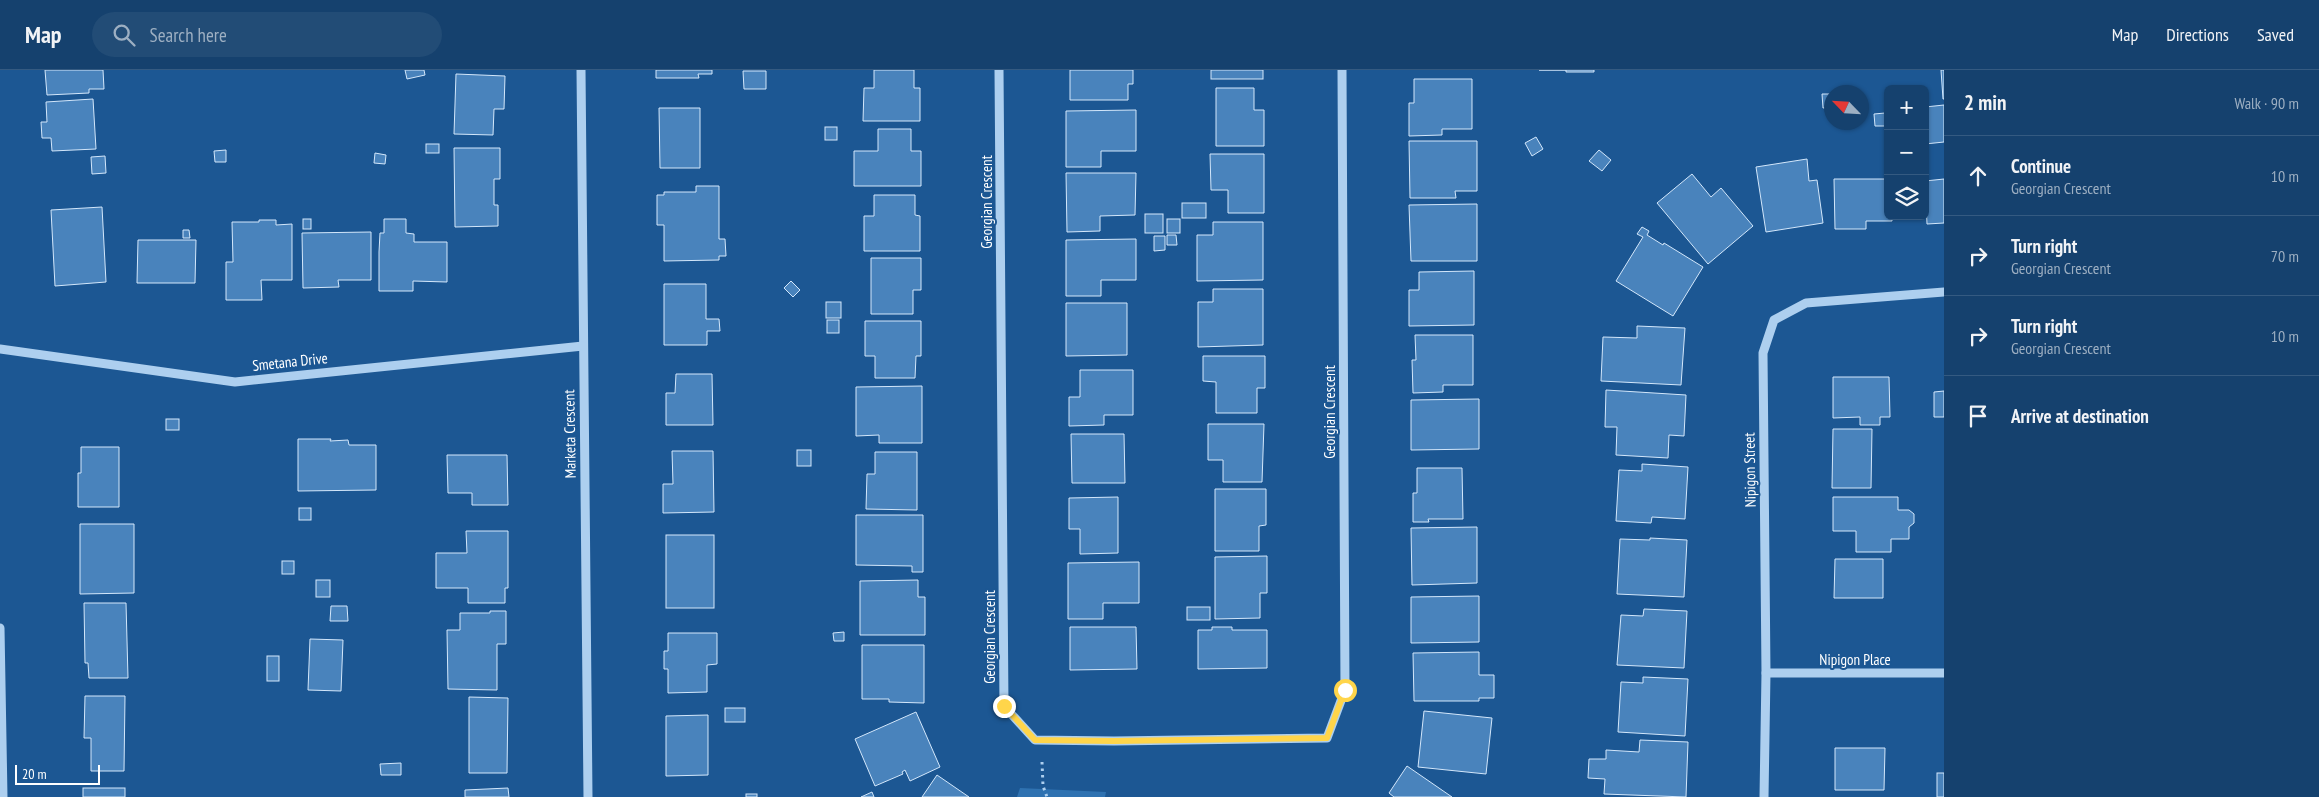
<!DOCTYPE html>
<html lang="en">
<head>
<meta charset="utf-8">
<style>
  :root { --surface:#15416e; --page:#224c76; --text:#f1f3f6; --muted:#9dafc2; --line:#345a81 }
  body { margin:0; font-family:"PT Sans Narrow",sans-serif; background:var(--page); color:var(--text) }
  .controls { position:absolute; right:15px; top:15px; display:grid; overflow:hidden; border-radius:8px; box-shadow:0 1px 4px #0004 }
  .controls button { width:45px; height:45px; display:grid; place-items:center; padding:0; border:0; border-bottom:1px solid var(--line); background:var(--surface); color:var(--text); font:25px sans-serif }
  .compass { position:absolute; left:1824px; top:15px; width:45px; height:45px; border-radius:50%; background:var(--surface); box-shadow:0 1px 4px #0004; rotate:295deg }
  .scale { position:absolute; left:15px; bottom:12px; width:85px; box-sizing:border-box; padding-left:5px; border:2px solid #fff; border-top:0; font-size:14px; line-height:18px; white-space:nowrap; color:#fff; -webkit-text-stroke:4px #1c5793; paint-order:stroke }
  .stop { position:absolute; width:15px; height:15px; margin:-11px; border:4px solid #ffd54a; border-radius:50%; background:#fff }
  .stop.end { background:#ffd54a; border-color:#fff; box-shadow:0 1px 5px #0008 }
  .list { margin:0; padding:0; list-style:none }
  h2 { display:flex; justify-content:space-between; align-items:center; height:65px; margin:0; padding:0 20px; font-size:21px }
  h2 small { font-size:16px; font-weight:400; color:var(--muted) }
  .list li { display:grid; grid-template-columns:32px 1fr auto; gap:15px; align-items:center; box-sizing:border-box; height:80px; padding:0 20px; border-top:1px solid var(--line) }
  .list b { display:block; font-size:19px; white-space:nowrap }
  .list p { margin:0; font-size:16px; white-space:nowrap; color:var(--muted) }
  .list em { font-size:16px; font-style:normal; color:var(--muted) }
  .icon { flex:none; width:28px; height:28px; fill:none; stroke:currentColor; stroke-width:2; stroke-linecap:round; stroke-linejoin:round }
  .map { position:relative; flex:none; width:1944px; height:727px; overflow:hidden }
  header { display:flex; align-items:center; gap:30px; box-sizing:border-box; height:70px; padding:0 25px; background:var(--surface); border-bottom:1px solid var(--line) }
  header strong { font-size:24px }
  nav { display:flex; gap:28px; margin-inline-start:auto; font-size:18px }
  .search { width:350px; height:45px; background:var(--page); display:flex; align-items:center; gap:12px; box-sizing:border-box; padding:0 18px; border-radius:28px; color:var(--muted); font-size:19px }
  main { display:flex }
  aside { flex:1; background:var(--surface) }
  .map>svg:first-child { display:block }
</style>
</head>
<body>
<header>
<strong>Map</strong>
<div class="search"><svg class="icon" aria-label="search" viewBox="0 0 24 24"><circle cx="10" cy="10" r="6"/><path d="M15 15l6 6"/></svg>Search here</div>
<nav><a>Map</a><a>Directions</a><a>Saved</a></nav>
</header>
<main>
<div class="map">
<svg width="1944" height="727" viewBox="0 0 1944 727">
  <rect width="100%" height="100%" fill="#1c5793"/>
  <!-- green -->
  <polygon fill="#2f72b1" points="1020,718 1106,722 1105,727 1017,727"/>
  <!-- building -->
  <g fill="#4983bc" stroke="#d3e7fb">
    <polygon points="45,0 103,0 104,19 89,19 89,23 47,25"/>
    <polygon points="405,0 424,0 425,5 407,9"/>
    <polygon points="656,0 712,0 712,4 698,4 699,8 656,8"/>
    <polygon points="874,0 914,0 914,18 920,18 920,51 863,51 864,18 874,18"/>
    <polygon points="1070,0 1133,0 1133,14 1128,14 1128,30 1070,30"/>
    <rect x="1211" y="0" width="52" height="9"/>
    <polygon points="1539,0 1594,0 1594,2 1566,2 1566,0"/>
    <polygon points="1941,0 1944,0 1944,29 1943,29"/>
    <polygon points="743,1 766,1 766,19 744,19"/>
    <polygon points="456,4 505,6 504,39 494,39 493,65 454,64"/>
    <polygon points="1414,9 1472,9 1472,59 1442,59 1442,65 1409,66 1409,33 1414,33"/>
    <polygon points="1216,18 1254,18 1254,40 1264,40 1264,76 1216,76"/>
    <polygon points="1822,24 1832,24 1832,37 1823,38"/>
    <polygon points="93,29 96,79 52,81 51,68 42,68 41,52 47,52 46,32"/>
    <polygon points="1944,35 1944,72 1925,74 1925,37"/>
    <polygon points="659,38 700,38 700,98 660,98"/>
    <polygon points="1136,40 1136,81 1101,81 1101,97 1066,97 1066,41"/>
    <polygon points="1885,43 1885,56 1875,56 1874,44"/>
    <rect x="825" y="57" width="12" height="13"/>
    <polygon points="878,59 911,59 911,81 921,81 921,116 854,116 854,81 878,81"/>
    <polygon points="1536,67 1543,79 1532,86 1525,73"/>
    <polygon points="1409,71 1477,71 1477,121 1455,121 1456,128 1410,128"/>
    <rect x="426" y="74" width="13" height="9"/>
    <polygon points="454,78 500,78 500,109 494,109 494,135 498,135 498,156 455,157"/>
    <polygon points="226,80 226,92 215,92 214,81"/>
    <polygon points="1599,80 1611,90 1602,101 1589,91"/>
    <polygon points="375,83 386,85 385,94 374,93"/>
    <polygon points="1210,84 1264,84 1264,143 1228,143 1228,120 1211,120"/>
    <polygon points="105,86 106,103 92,104 91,87"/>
    <polygon points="1807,89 1809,111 1817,110 1823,153 1766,162 1756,97"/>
    <polygon points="1066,103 1136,103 1135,145 1100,146 1100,161 1067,162"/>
    <polygon points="1692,104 1711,127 1721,118 1753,156 1708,194 1657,133"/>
    <polygon points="1834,109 1888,109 1888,146 1892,146 1892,151 1866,151 1866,159 1835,159"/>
    <polygon points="1944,109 1944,153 1927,154 1925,111"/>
    <polygon points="696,116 719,116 719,169 725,169 726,186 719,186 719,190 664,191 664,155 657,155 657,125 664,125 664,122 696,122"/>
    <polygon points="874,125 915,125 915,145 920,146 920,181 864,181 864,146 874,146"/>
    <rect x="1182" y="133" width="24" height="15"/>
    <polygon points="1477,134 1477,191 1411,191 1409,135"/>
    <polygon points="102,137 106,212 55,216 51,140"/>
    <rect x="1145" y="144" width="18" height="19"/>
    <rect x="303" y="149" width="8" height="10"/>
    <polygon points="384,149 406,149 406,163 414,164 414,172 447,172 447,212 413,211 413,221 379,221 379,182 380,163 384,163"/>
    <rect x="1167" y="149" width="13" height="14"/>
    <polygon points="259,150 276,150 276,155 292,154 292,210 261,210 262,230 226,230 226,192 233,192 232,152 259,152"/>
    <polygon points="1213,152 1263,152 1263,210 1197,211 1197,165 1213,165"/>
    <polygon points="1642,157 1649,161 1647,165 1663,175 1664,173 1703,197 1673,246 1616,211 1643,167 1637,164"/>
    <polygon points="183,160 189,160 190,168 183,168"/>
    <polygon points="371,162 371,210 338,210 339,217 303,218 302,163"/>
    <polygon points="1167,165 1176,165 1177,175 1167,175"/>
    <polygon points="1154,166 1165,166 1165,180 1154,181"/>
    <polygon points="1136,169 1136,210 1101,210 1101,226 1066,226 1066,170"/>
    <polygon points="138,170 196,170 195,213 137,213"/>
    <polygon points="871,188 921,188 921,220 913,220 913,244 871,244"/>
    <polygon points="1474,201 1474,255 1409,256 1409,220 1419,220 1419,202"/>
    <polygon points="791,211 800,220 793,227 784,218"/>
    <polygon points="664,214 706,214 706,249 719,249 720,261 707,261 707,275 664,275"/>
    <polygon points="1213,219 1263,219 1263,275 1198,277 1198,232 1213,232"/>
    <rect x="826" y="232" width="15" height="16"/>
    <polygon points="1066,233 1127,233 1127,285 1066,286"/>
    <rect x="827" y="250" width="12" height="13"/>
    <polygon points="865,251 921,251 921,286 916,286 915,308 875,308 875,286 865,286"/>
    <polygon points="1637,256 1685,258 1681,315 1601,311 1603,267 1637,268"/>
    <polygon points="1415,265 1473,265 1473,315 1443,315 1443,322 1413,323 1412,290 1416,290"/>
    <polygon points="1203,286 1265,286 1265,318 1257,318 1257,343 1216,343 1216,312 1203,311"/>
    <polygon points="1080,300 1133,300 1133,345 1104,345 1104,355 1069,356 1069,327 1080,327"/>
    <polygon points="676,304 712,304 713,355 666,355 666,323 675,323"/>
    <polygon points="1833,307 1889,307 1890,347 1880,347 1880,355 1860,355 1860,347 1833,348"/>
    <polygon points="922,316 922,373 879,373 879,365 856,366 856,317"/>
    <polygon points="1606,320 1686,325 1684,366 1669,365 1668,388 1616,385 1617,357 1605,357"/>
    <polygon points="1944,321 1944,347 1934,347 1934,322"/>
    <polygon points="1479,329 1479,379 1411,380 1411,330"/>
    <rect x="166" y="349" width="13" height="11"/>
    <polygon points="1208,354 1264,354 1262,412 1223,412 1223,390 1208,390"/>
    <polygon points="1833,359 1872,359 1871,418 1832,418"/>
    <polygon points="1071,364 1124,364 1125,413 1072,413"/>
    <polygon points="298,369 331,369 330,371 348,370 349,375 376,375 376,420 298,421"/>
    <polygon points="81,377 119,377 119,437 78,437 78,403 81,403"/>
    <rect x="797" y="380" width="14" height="16"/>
    <polygon points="672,381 713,381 714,442 663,443 663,414 673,414"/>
    <polygon points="875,382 917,382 917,440 866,439 867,404 875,404"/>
    <polygon points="447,385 507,385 508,435 472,435 472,423 448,423"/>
    <polygon points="1642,394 1688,397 1685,449 1652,447 1651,453 1616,451 1619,400 1642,401"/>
    <polygon points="1417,398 1462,398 1463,449 1428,449 1429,452 1413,452 1413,423 1417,423"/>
    <polygon points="1215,419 1266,419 1266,455 1259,456 1259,481 1215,481"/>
    <polygon points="1118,427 1118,483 1080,484 1080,459 1069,459 1069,428"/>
    <polygon points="1833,427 1898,427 1898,440 1909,440 1914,444 1914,453 1909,457 1909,469 1891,469 1891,482 1856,482 1856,461 1833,461"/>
    <rect x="299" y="438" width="12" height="12"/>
    <polygon points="856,445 923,445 923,502 912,502 912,496 856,495"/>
    <polygon points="80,454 134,454 134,523 80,524"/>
    <polygon points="1477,457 1477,513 1412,515 1411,458"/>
    <polygon points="466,461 508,461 508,518 505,518 505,533 468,533 468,518 436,518 436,483 467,483"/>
    <rect x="666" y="465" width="48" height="73"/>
    <polygon points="1650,468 1687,470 1684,527 1617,524 1620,469 1650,470"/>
    <polygon points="1267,486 1267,523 1260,523 1260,548 1215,549 1215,487"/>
    <polygon points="1835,489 1883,489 1883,528 1834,528"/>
    <rect x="282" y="491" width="12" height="13"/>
    <polygon points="1139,492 1139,533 1103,533 1103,549 1068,549 1068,493"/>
    <rect x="316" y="510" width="14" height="17"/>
    <polygon points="918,510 918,527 925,527 925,565 860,565 860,511"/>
    <polygon points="1479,526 1479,572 1411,573 1411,527"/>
    <polygon points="84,533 126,533 128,608 89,608 88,593 85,593"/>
    <polygon points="331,536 347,536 348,551 330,551"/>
    <rect x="1187" y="537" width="23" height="13"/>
    <polygon points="1644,539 1687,541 1684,598 1617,595 1621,545 1643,546"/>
    <polygon points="490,541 506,541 506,574 497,574 497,620 448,619 447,560 460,560 460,543 490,543"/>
    <polygon points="1070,557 1136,557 1137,599 1070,600"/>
    <polygon points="1212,557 1232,557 1232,560 1267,560 1267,598 1198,599 1198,560 1212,560"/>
    <polygon points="844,562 844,571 834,571 833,563"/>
    <polygon points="668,563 717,563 717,594 707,595 707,622 668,623 668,599 664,599 664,581 668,581"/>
    <polygon points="310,569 343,570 341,621 308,620"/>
    <polygon points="862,575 924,575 924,633 889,632 889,629 862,629"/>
    <polygon points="1479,582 1479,605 1494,605 1494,628 1479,628 1479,631 1414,631 1413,583"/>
    <rect x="267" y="586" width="12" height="25"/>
    <polygon points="1643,607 1688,609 1685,666 1618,662 1621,612 1643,613"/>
    <polygon points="85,626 125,626 124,701 91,701 91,668 84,668"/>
    <polygon points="469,627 508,628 507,703 469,703"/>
    <rect x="725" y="638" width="20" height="14"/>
    <polygon points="1424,641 1492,648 1486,704 1418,697"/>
    <polygon points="916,642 940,697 910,711 905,700 902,702 903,704 875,716 855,669"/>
    <polygon points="708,645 708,705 666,706 666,646"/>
    <polygon points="1640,670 1688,672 1686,727 1604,724 1605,709 1588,708 1589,689 1606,689 1606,680 1639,682"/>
    <polygon points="1835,678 1885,678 1884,720 1835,720"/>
    <polygon points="401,693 401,705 381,705 380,694"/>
    <polygon points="1407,696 1452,727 1394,727 1389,723"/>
    <rect x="1937" y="703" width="7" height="24"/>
    <polygon points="937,705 969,727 922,727"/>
    <rect x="83" y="718" width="42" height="9"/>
    <polygon points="508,718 509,727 465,727 465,720"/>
    <polygon points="872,722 874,727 861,727"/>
    <rect x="746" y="724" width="11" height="3"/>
  </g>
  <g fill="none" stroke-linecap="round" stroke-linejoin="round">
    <!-- path -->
    <polyline stroke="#adcfef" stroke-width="3" stroke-dasharray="2.5 4" stroke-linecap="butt" points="1042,692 1043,716 1047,727"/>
    <!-- minor -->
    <g stroke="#adcfef" stroke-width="9">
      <polyline points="581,0 588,727"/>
      <polyline points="999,0 1004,636 1035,670 1114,671 1327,668 1345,620 1342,0"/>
      <polyline points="0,279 235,312 583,276"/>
      <polyline points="0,558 3,727"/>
      <polyline points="1766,603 1944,603"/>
      <polyline points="1764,727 1766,603 1763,283 1774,250 1806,233 1944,222"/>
    </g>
  </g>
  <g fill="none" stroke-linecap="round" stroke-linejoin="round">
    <!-- route -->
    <polyline stroke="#ffd54a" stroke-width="6" points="1004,636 1035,670 1114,671 1327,668 1345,620"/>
  </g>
  <g text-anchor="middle" stroke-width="4" stroke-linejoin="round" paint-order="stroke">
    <!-- street labels -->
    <g font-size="15" fill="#fff" stroke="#1c5793">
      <text transform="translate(987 132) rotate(-90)" y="5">Georgian Crescent</text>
      <text transform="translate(290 292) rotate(-6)" y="5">Smetana Drive</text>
      <text transform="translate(1330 342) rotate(-90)" y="5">Georgian Crescent</text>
      <text transform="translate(570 364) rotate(-91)" y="5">Marketa Crescent</text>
      <text transform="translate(1750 400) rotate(-91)" y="5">Nipigon Street</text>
      <text transform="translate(990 567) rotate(-90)" y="5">Georgian Crescent</text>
      <text x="1855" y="595">Nipigon Place</text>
    </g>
  </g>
</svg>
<div class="controls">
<button>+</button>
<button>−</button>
<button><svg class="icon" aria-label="layers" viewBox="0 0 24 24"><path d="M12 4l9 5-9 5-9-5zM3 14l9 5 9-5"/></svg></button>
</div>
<svg class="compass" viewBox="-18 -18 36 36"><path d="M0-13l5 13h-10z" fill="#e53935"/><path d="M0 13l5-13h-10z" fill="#9dafc2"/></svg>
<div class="scale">20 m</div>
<div class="stop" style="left:1345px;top:620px"></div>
<div class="stop end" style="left:1004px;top:636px"></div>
</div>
<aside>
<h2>2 min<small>Walk · 90 m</small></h2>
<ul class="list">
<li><svg class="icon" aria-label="ahead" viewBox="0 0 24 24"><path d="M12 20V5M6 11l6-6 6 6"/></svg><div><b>Continue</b><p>Georgian Crescent</p></div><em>10 m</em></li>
<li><svg class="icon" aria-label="right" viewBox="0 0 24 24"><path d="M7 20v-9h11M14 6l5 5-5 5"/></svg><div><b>Turn right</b><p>Georgian Crescent</p></div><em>70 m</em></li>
<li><svg class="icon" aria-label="right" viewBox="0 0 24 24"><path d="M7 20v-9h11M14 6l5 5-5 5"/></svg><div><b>Turn right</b><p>Georgian Crescent</p></div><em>10 m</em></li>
<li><svg class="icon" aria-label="arrive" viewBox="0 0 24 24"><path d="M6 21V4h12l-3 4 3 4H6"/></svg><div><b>Arrive at destination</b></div></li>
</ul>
</aside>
</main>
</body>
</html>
